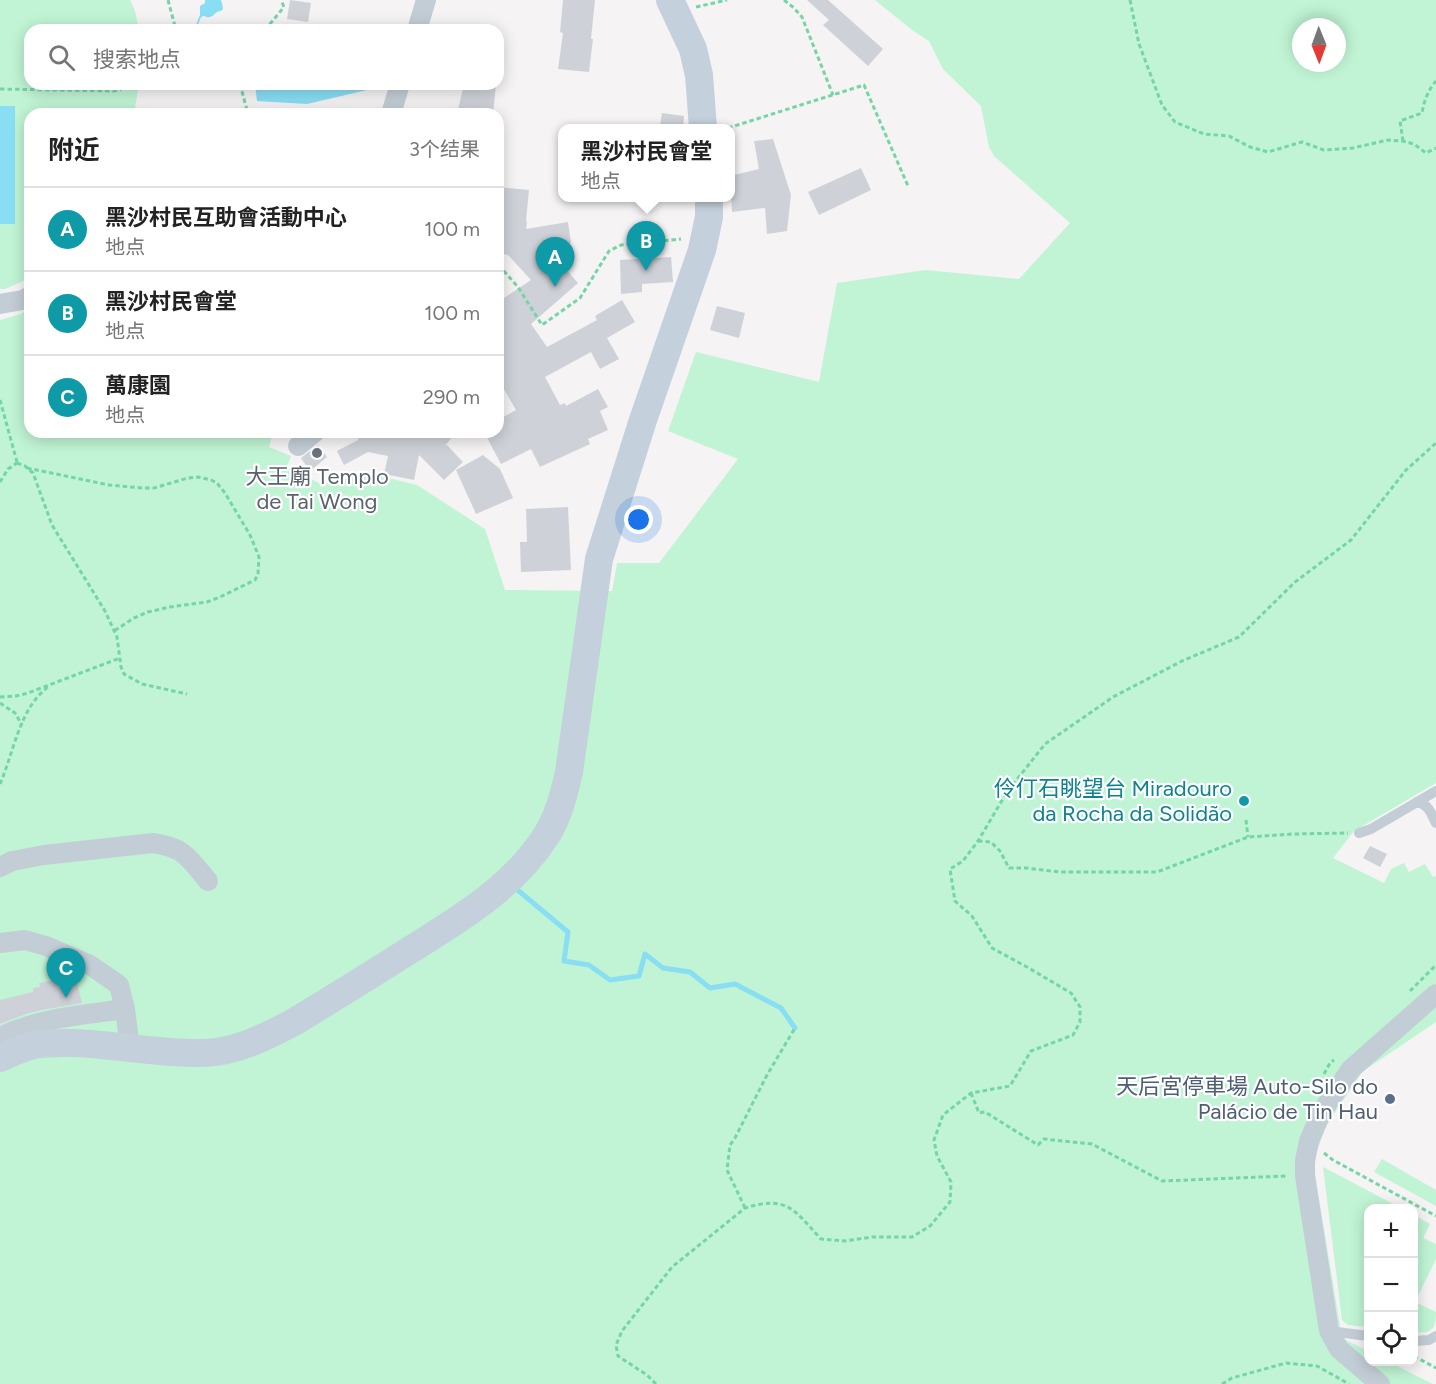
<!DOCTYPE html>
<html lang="zh">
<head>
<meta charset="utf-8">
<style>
  :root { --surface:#fff; --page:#f2f2f2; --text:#222; --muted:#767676; --line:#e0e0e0; --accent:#2563eb }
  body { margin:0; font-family:Figtree,"Noto Sans SC",sans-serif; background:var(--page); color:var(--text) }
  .controls { position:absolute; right:18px; bottom:18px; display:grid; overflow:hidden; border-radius:12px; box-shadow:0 3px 15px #0003 }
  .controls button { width:54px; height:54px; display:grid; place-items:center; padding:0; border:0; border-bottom:2px solid var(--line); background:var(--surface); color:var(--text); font:30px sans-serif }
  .compass { position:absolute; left:1292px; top:18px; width:54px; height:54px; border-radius:50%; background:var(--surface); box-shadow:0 3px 15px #0003; rotate:179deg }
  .you { position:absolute; left:639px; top:520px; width:21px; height:21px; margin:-15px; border:4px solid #fff; border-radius:50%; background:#1a73e8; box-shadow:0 0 0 9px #1a73e833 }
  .badge { display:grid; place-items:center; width:39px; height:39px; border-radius:50%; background:var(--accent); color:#fff; font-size:20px; font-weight:700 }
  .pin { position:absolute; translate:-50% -50px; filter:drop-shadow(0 2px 3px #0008) }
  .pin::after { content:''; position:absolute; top:32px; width:21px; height:18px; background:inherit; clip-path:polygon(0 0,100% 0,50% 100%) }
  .popup { position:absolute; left:558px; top:124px; width:177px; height:78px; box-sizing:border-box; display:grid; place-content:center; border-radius:12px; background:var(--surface); filter:drop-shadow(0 2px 4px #0005); font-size:20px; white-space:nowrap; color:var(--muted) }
  .popup b { font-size:22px; color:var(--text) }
  .popup::after { content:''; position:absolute; left:50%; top:100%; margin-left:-12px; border:12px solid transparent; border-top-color:var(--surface) }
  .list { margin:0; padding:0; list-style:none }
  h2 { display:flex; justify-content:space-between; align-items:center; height:78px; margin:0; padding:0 24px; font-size:26px }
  h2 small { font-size:20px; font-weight:400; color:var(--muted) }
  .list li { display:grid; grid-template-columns:39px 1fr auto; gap:18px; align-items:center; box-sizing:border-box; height:84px; padding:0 24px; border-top:2px solid var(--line) }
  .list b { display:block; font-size:22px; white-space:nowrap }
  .list p { margin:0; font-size:20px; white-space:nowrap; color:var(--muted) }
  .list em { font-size:20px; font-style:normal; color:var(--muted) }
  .icon { flex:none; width:33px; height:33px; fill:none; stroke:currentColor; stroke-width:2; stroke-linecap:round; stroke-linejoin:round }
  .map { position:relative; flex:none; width:1436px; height:1384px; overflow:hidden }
  .search { position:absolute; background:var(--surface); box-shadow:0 3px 15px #0003; left:24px; top:24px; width:480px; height:66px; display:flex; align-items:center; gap:15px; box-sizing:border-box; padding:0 21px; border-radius:18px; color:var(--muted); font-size:22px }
  .panel { position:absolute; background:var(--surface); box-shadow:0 3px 15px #0003; left:24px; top:108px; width:480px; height:330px; border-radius:18px }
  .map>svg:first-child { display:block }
</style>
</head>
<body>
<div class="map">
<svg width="1436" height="1384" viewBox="0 0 1436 1384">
  <rect width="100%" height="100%" fill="#f5f3f3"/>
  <!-- green -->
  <g fill="#c0f4d4" fill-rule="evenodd">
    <polygon points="0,0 130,0 135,11 139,30 30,30 30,84 139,84 134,114 30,114 30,278 5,289 0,289"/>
    <path d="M875 0H1436V783L1354 831 1333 858 1384 883 1391 869 1404 863 1409 872 1425 864 1433 877 1436 876V1022L1362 1072 1326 1126 1313 1162 1342 1338 1368 1351V1362H1389L1433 1384H0V320L21 314 30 307V432H273L269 447 291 456 287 467 323 485 368 473 417 485 485 529 505 590 612 591 617 563H659L738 459 668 431 696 352 819 382 837 283 925 270 1019 279 1070 223 994 156 989 147 981 106 943 69 929 41 912 30ZM1301 27H1337V63H1301Z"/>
    <polygon points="1382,1159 1436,1190 1436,1206 1374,1172"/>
    <polygon points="1323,1167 1401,1208 1368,1208 1368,1327 1348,1325 1342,1320"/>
    <path d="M1414 1215 1430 1224 1423 1238 1436 1244V1259L1415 1302 1436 1312C1436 1329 1432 1334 1414 1332Z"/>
  </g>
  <!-- water -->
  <g fill="#89def4">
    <path d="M205 0H221L222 3 223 9C222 11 219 11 217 12 212 16 211 19 204 16L201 17 196 30H194L200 15V6L205 3Z"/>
    <polygon points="255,84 370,84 367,90 307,104 257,101"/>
    <rect x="0" y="106" width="15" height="118"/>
  </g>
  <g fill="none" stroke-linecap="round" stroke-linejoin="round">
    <!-- stream -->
    <polyline stroke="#89def4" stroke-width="5" points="514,887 568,932 564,961 589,965 610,980 639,976 645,954 663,968 690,972 710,988 735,984 781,1008 795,1028"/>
  </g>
  <!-- building -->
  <g fill="#ced2d8">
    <polygon points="290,0 311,3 308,22 287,19"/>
    <polygon points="563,0 595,0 591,39 593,39 589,72 558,69 563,33 560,32"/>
    <polygon points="807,0 828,0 883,49 868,66 823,25 829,20"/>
    <polygon points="464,84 496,84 493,114 457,114"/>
    <polygon points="662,113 684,116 683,129 660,126"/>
    <polygon points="773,139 791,195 787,231 767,234 765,208 732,212 730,176 759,169 754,141"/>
    <polygon points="861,168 871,190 819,215 808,192"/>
    <polygon points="498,187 529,190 526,221 527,222 526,229 568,222 571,243 547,248 578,283 531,324 547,347 597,320 595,316 622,300 635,322 607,338 619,359 600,369 591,352 545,377 560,405 565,403 566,406 598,389 608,407 600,411 608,430 588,439 590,444 540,467 531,449 501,464 484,432 498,432 498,420 516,410 498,379 498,302 531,280 508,255 498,253"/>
    <polygon points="671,257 673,282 642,284 642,292 621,294 620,260"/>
    <polygon points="717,306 745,313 739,338 710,330"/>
    <polygon points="360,432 410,432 430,436 433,432 456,432 445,446 447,445 463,462 444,480 419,455 414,480 384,474 388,456 368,452 344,465 337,451 358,440"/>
    <polygon points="318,445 327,457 310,471 301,458"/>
    <polygon points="483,455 500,469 513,498 476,514 456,470"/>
    <polygon points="568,507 571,570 521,572 520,542 527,542 526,509"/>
    <polygon points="1370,846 1387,854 1380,867 1363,858"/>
    <polygon points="60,979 61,983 67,981 68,986 77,983 82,1003 42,1010 26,1014 0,1024 0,1000 33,992 33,988 40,987 39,983"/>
  </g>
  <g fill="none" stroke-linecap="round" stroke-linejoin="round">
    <!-- path -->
    <g stroke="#74d5a5" stroke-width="3" stroke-dasharray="4.5 3" stroke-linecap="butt">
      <polyline points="168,0 176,30"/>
      <polyline points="784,0 794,8 802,17 833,95"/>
      <polyline points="1130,0 1139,44 1162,105 1175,122 1204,134 1229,136 1250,147 1268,152 1302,142 1324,150 1353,148 1388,140 1403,141 1414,144 1426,153 1436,148"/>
      <polyline points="696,7 727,0"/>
      <polyline points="265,30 284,7 281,0"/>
      <polyline points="240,84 248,114"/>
      <polyline points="0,89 113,91 120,90 121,86 119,84"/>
      <polyline points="728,128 864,85 908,186"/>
      <path d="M1403 141 1400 121 1422 113C1424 101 1428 90 1436 81"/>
      <polyline points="498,283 503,270 518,287 542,325 580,298 609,251 621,245 681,239"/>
      <polyline points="0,400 17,462"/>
      <polyline points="17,463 25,466 33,473 52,525 105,611 117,637 121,667 124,674 142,684 187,694"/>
      <polyline points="27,468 109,485 142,488 154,488 188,478 198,477 211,480 217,483 225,493 250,535 259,557 258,574 255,580 220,597 207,602 170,607 148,612 134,618 114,631"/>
      <polyline points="0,482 8,469 17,463"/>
      <polyline points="0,697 16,696 28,693 120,658"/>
      <polyline points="0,703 15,713 22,725"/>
      <path d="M0 784C14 752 19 709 48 687"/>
      <polyline points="1246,820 1248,837"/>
      <polyline points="978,841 991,842 1000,851 1009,868 1026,868 1060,872 1157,872 1248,837 1293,834 1348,833"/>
      <polyline points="1410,991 1436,965"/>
      <polyline points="1324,1074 1330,1063 1334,1060"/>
      <polyline points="971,1093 979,1113 985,1112 1038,1145 1044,1139 1092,1144 1162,1181 1286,1176"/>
      <polyline points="1324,1153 1333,1160 1436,1216"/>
      <polyline points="745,1208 727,1170 730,1145 735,1138 767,1075 795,1028"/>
      <polyline points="1414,1356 1436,1368"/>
      <path d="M656 1384 647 1375 618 1356 616 1345 622 1331 672 1267 745 1208C788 1195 794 1210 821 1239L845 1241 872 1237H912L930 1226 950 1202 951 1182 937 1156 934 1140 943 1115 971 1093 1010 1086 1031 1051 1073 1035 1080 1022V1007L1071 993 1027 967 992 948 972 916 955 901 950 869 963 861 978 841 1007 792 1045 744 1113 697 1182 661 1239 637 1295 582 1351 540 1406 470 1436 443"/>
      <polyline points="1222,1384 1232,1378 1286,1363 1317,1366 1349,1384"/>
    </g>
    <!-- lane -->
    <g stroke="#c3cdd5" stroke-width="10">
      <path d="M1417 802C1429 804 1431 814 1436 823"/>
      <polyline points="1359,833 1371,829 1436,791"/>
      <polyline points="1329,1331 1368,1336"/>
      <polyline points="1414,1341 1429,1340 1436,1336"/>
    </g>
    <!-- street -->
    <g stroke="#c3cdd5" stroke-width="20">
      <polyline points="417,30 426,0"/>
      <polyline points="391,114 400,84"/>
      <polyline points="0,304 23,300 30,296"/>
      <polyline points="298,446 315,432"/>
      <path d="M0 867 12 861 44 855 153 843C185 848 188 857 208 881"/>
      <polyline points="0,943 25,940 46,946 90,965 119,985 125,1009 130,1048"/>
      <path d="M0 1037C39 1018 82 1015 125 1009"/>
      <polyline points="1380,1384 1339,1349 1329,1331 1305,1176 1305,1161 1309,1141 1321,1113 1351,1069 1436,994"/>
    </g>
    <!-- secondary -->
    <g stroke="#c4d0dc" stroke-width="28">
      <polyline points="670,0 693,49 699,75 703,128"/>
      <path d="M0 1058C11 1053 22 1048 34 1045 47 1042 62 1043 75 1043 118 1045 161 1054 204 1053 236 1052 266 1037 294 1022 332 999 369 976 407 952 458 920 512 889 546 836 558 818 564 794 569 772L599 559 643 420 702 250 709 217V198"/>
    </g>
  </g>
  <!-- markers -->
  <circle fill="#6b7280" stroke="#fff" stroke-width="2" cx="317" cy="453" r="6"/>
  <circle fill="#0f9aa8" stroke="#fff" stroke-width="2" cx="1244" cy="801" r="6"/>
  <circle fill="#5c6f8a" stroke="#fff" stroke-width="2" cx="1390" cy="1099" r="6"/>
  <g text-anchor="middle" stroke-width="4.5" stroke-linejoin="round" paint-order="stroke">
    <!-- worship labels -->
    <g font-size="22" fill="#5b616d" stroke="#fff">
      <text x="317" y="484">大王廟 Templo<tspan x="317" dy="25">de Tai Wong</tspan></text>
    </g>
    <!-- culture labels -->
    <g font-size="22" fill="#0d838f" stroke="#fff" text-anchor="end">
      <text x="1232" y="796">伶仃石眺望台 Miradouro<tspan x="1232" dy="25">da Rocha da Solidão</tspan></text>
    </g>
    <!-- service labels -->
    <g font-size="22" fill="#4e5e75" stroke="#fff" text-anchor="end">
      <text x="1378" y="1094">天后宮停車場 Auto-Silo do<tspan x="1378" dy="25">Palácio de Tin Hau</tspan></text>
    </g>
  </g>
</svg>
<div class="controls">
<button>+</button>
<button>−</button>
<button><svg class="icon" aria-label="locate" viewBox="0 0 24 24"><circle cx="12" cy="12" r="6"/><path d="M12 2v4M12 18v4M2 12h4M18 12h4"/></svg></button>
</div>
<svg class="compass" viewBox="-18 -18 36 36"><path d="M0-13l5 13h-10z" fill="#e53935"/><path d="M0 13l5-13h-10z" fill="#767676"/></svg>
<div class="you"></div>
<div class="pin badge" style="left:555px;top:287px;background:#0f9aa8">A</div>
<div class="pin badge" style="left:646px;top:271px;background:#0f9aa8">B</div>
<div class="popup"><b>黑沙村民會堂</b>地点</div>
<div class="pin badge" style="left:66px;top:998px;background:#0f9aa8">C</div>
<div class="search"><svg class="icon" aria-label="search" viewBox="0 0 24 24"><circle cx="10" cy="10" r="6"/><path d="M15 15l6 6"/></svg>搜索地点</div>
<section class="panel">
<h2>附近<small>3个结果</small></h2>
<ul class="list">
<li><span class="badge" style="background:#0f9aa8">A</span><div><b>黑沙村民互助會活動中心</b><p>地点</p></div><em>100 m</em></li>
<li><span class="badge" style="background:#0f9aa8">B</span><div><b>黑沙村民會堂</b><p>地点</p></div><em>100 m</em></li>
<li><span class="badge" style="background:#0f9aa8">C</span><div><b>萬康園</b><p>地点</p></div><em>290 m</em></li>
</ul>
</section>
</div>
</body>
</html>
